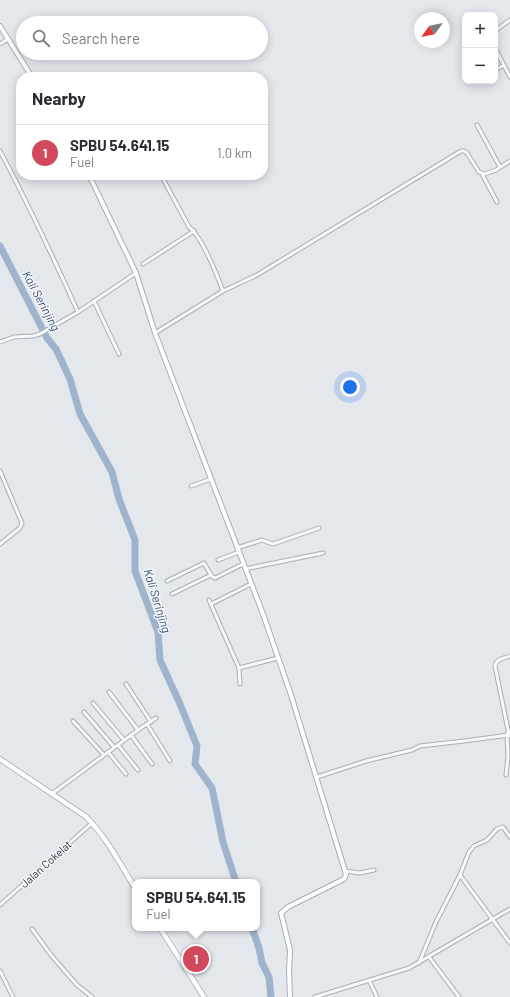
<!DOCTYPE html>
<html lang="en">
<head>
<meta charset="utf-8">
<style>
  :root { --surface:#fff; --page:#f7f7f7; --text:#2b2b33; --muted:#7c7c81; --line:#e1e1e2; --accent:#d1495b }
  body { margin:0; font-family:Barlow,sans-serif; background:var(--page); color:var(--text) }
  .controls { position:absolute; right:12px; top:12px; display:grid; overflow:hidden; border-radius:8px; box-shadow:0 2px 10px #0003 }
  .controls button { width:36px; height:36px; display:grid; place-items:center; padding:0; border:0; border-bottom:1px solid var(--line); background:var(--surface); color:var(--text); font:20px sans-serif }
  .compass { position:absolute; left:414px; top:12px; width:36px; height:36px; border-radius:50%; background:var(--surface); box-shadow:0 2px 10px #0003; rotate:237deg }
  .you { position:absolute; left:350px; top:387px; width:14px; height:14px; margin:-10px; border:3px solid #fff; border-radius:50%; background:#1a73e8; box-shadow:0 0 0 6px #1a73e833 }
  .badge { display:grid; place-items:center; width:26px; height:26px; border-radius:50%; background:var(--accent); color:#fff; font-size:13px; font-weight:700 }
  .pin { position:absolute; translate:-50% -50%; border:2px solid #fff; box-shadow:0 1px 4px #0006 }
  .popup { position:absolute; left:132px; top:879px; width:128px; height:52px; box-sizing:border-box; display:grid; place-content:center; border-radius:8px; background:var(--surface); filter:drop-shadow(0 1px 3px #0005); font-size:13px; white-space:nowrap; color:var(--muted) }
  .popup b { font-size:15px; color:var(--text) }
  .popup::after { content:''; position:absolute; left:50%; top:100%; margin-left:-8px; border:8px solid transparent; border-top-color:var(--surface) }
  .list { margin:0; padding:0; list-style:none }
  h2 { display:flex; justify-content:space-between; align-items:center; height:52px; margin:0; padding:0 16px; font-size:17px }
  h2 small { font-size:13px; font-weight:400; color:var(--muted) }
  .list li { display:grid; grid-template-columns:26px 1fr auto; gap:12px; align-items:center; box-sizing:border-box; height:56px; padding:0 16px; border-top:1px solid var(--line) }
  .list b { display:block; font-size:15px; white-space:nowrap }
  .list p { margin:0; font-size:13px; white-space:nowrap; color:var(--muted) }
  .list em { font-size:13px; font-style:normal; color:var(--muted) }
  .icon { flex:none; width:22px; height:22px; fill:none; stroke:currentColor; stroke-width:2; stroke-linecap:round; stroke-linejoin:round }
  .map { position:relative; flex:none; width:510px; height:997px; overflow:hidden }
  .search { position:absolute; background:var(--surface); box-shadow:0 2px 10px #0003; left:16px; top:16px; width:252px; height:44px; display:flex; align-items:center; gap:10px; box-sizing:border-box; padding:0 14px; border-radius:22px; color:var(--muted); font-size:15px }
  .panel { position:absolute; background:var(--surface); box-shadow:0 2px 10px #0003; left:16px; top:72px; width:252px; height:108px; border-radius:16px }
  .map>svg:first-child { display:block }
</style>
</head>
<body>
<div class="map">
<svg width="510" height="997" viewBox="0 0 510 997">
  <rect width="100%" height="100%" fill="#e4e7ec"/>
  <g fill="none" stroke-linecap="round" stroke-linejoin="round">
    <!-- river -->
    <g stroke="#9fb4cc" stroke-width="7">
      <polyline points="0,246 47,338 56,349 70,379 80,414 112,472 119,499 135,540 135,571 158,632 160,660 180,704 197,746 195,764 212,788 223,842 236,882"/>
      <polyline points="252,928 259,948 262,963 269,977 271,997"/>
    </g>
    <!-- street casing -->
    <g stroke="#a9aeb7" stroke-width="5">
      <g id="street">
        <polyline points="495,31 510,20"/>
        <polyline points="0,44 8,39"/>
        <polyline points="495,48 510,77"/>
        <polyline points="495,70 504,65"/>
        <polyline points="477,125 500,167"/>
        <path d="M0 151C28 203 53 257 78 312"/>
        <polyline points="482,174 497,202"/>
        <path d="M161 175 189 227C203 238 217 275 223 291"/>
        <polyline points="143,264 194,231"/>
        <polyline points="94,301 119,354"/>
        <polyline points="155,333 223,291 257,275 461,151 464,151 467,153 479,172 485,174 496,170 510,161"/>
        <polyline points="0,342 14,337 33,336 40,334 78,312 136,273"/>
        <polyline points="0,471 22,523 20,528 0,544"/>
        <polyline points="191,486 211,479"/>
        <polyline points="237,548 262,540 273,544 319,528"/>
        <polyline points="218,560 239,552"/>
        <polyline points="245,569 323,553"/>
        <polyline points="167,581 204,563 211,575"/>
        <polyline points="172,594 211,575 213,577 215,578 243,564"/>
        <polyline points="209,600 239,668 240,684"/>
        <polyline points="211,604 251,584"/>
        <polyline points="239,668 278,658"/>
        <polyline points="126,684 151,722"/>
        <polyline points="109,692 138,730"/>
        <polyline points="93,703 124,740"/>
        <polyline points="84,712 114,747"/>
        <polyline points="73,721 104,755"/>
        <polyline points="147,724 170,761"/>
        <polyline points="131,735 152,764"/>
        <path d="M509 735 495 666C496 659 504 658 510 656"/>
        <polyline points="118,745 138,770"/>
        <polyline points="108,752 126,774"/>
        <polyline points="506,775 508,757 507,734"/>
        <polyline points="317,777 366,761 412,750 420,746 464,741 509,735 510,736"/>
        <polyline points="53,793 138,730 156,718"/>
        <polyline points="345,871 360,873 374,870"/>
        <polyline points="460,875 510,943"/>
        <polyline points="0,905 92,823"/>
        <polyline points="32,929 51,955 77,985 92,997"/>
        <polyline points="429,957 459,997"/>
        <polyline points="419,963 436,922 460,875 469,852 474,846 487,840 497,829 503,827 510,837"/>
        <polyline points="0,971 13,997"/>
        <polyline points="369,980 377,997"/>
        <polyline points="315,997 409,968 510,909"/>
      </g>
    </g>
    <!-- secondary casing -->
    <g stroke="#a9aeb7" stroke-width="6">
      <g id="secondary">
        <polyline points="0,26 32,77"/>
        <polyline points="89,175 136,273 155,333 263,614 291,695 345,871 346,875 344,879 288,907 281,913 290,950 289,971 290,997"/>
      </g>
    </g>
    <!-- primary casing -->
    <g stroke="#a3abb8" stroke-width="6">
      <g id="primary">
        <path d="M0 759 85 816C106 836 120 864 135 888"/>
        <polyline points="160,928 204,997"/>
      </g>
    </g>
    <!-- street -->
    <use href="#street" stroke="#f7f8fa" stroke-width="3"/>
    <!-- secondary -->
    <use href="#secondary" stroke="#fff" stroke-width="4"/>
    <!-- primary -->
    <use href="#primary" stroke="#fff" stroke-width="4.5"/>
  </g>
  <g text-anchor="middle" stroke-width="3" stroke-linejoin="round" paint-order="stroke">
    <!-- street labels -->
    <g font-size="11" fill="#2b3445" stroke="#f4f6f9">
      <text transform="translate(46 864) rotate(-42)" y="4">Jalan Cokelat</text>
    </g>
    <!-- water labels -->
    <g font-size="12" font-style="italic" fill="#34527a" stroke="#f4f6f9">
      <text transform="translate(41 301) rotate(62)" y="4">Kali Serinjing</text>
      <text transform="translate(157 601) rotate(73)" y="4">Kali Serinjing</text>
    </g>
  </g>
</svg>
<div class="controls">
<button>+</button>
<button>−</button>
</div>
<svg class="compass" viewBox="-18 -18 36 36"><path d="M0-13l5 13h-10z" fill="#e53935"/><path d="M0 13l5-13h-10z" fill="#7c7c81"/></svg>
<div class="you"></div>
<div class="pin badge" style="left:196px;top:959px">1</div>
<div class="popup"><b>SPBU 54.641.15</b>Fuel</div>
<div class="search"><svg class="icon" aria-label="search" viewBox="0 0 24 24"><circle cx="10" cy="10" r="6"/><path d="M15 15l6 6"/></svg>Search here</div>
<section class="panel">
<h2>Nearby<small></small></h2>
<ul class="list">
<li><span class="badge">1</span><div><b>SPBU 54.641.15</b><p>Fuel</p></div><em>1.0 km</em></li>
</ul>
</section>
</div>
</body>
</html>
